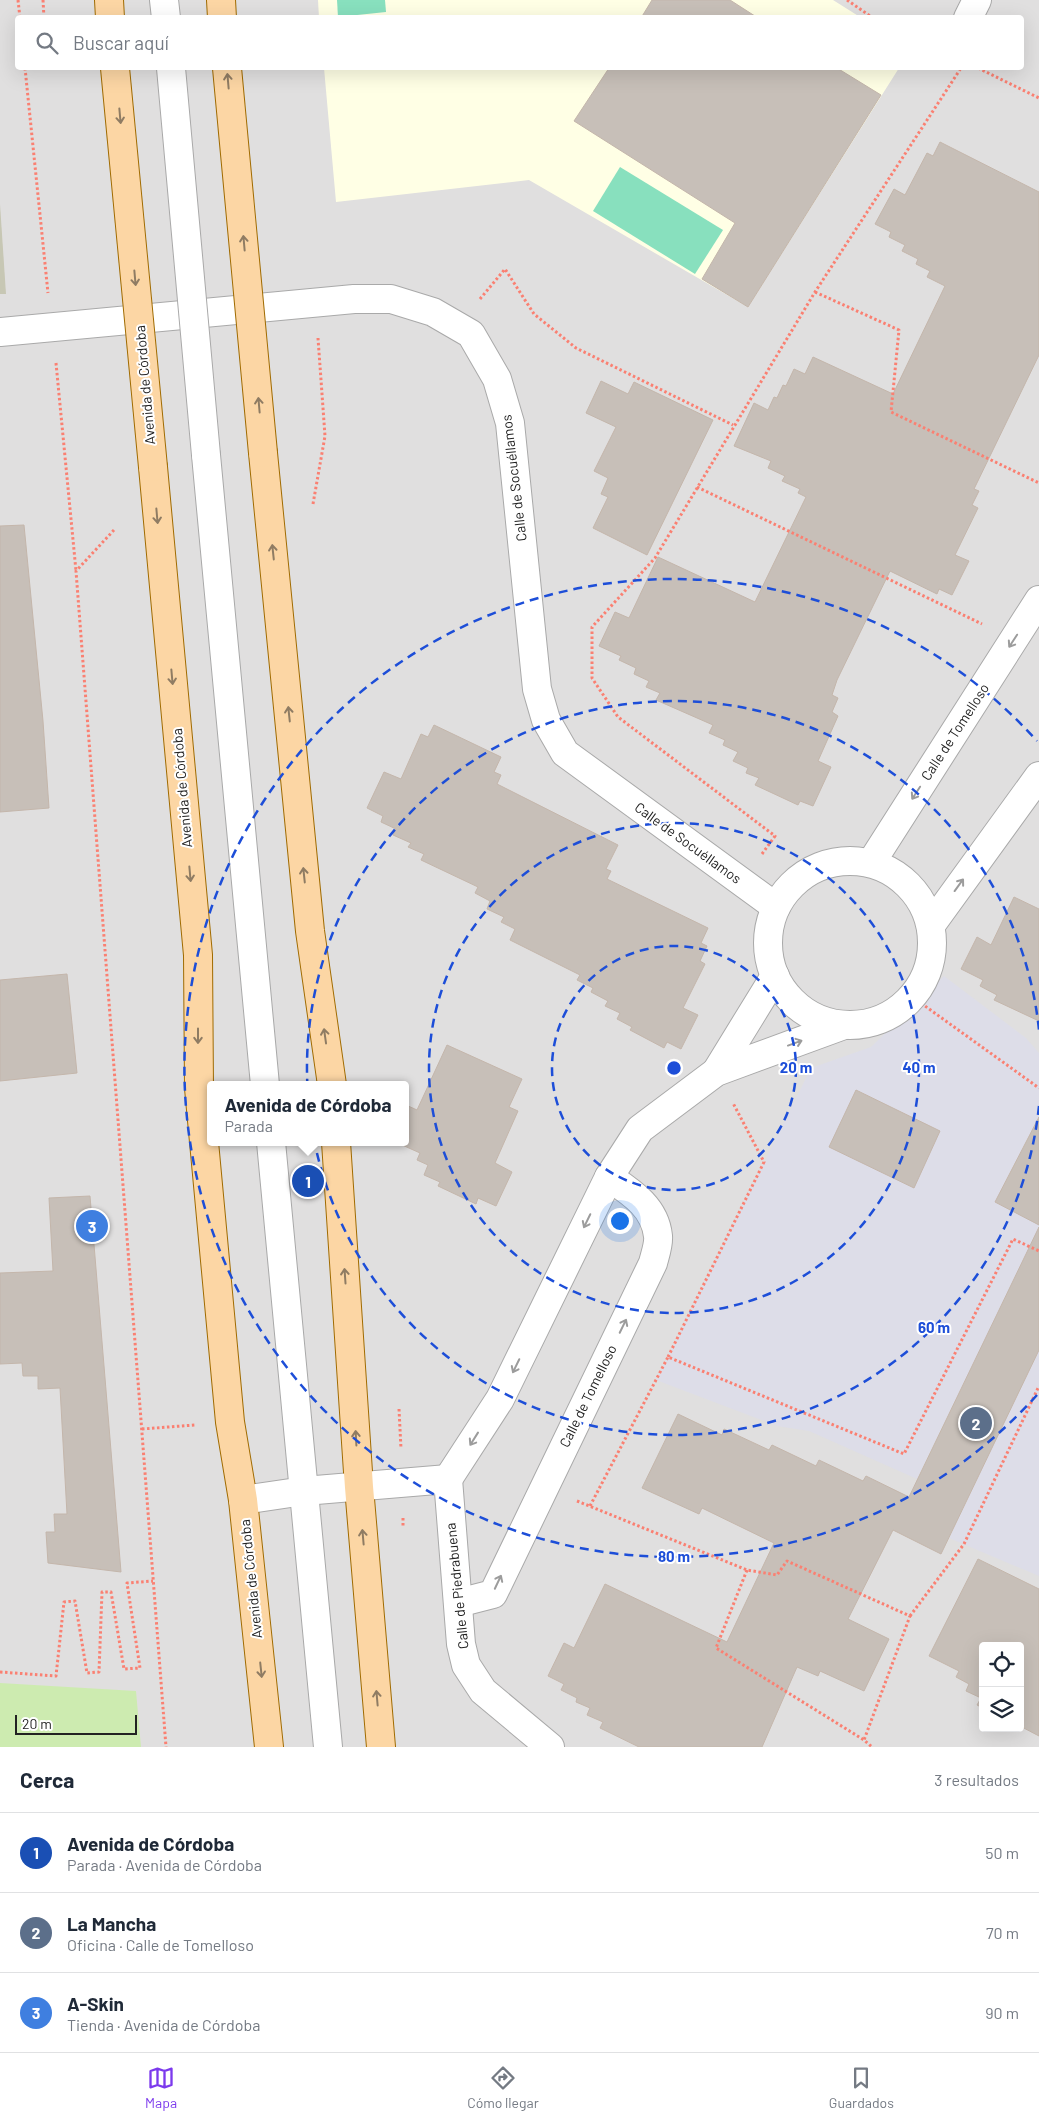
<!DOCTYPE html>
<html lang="es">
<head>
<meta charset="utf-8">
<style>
  :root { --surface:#fff; --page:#f2f2f3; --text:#1f2937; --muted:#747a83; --line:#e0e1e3; --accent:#7c3aed }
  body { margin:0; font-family:Barlow,sans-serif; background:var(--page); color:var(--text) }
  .controls { position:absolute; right:15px; bottom:15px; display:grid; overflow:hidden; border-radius:5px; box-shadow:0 5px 20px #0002 }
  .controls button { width:45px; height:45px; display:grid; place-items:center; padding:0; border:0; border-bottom:1px solid var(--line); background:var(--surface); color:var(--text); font:25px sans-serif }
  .scale { position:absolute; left:15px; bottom:12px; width:122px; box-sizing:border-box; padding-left:5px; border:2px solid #222; border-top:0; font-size:14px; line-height:18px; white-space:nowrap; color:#222; -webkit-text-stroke:4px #fff; paint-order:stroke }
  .you { position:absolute; left:619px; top:1220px; width:18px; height:18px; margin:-12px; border:4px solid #fff; border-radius:50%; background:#1a73e8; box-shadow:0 0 0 8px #1a73e833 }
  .badge { display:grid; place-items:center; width:32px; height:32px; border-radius:50%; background:var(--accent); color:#fff; font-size:16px; font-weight:700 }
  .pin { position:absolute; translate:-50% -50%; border:2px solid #fff; box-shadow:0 1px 5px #0006 }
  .popup { position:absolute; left:207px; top:1081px; width:202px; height:65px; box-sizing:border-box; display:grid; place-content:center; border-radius:5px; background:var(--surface); filter:drop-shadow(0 1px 4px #0005); font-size:16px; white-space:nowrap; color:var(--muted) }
  .popup b { font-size:19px; color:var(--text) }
  .popup::after { content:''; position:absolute; left:50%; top:100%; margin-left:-10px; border:10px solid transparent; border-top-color:var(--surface) }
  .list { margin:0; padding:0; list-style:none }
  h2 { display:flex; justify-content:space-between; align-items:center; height:65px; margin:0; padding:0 20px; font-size:21px }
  h2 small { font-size:16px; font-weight:400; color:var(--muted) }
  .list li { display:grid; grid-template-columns:32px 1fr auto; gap:15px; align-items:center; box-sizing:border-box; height:80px; padding:0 20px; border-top:1px solid var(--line) }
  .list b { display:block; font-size:19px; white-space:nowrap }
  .list p { margin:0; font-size:16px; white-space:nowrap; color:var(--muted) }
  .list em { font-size:16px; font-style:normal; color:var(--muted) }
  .icon { flex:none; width:28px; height:28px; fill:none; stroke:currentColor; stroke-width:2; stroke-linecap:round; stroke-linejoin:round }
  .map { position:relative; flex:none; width:1039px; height:1747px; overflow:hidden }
  .search { position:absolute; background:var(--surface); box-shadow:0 5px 20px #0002; left:15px; right:15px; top:15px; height:55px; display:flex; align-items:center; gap:12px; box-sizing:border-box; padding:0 18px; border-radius:5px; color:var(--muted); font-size:19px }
  .sheet { height:305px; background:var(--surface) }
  nav { display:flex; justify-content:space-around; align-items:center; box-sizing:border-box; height:70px; border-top:1px solid var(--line); background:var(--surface); font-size:14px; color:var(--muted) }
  nav a { display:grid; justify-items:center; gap:2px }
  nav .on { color:var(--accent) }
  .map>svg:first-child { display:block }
</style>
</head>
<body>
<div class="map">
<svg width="1039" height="1747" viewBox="0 0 1039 1747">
  <rect width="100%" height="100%" fill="#f2efe9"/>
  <!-- residential -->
  <path fill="#e0dfdf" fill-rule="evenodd" d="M0 0H1039V1747H0ZM18 18H1022V68H18ZM210 1085H406V1142H210ZM983 1646H1020V1728H983Z"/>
  <!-- education -->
  <g fill="#ffffe5">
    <polygon points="318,0 833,0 860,17 319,18"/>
    <polygon points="324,68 899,68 748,307 529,180 336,202"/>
  </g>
  <!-- construction -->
  <polygon fill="#c7c7b4" points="0,204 6,294 0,294"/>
  <!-- grass -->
  <polygon fill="#cdebb0" points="0,1683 136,1691 141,1747 0,1747"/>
  <!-- pitch -->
  <g fill="#88e0be">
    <polygon points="337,0 385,0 386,12 338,17"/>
    <polygon points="620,167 723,230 695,274 593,211"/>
  </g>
  <!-- plaza -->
  <g fill="#dddde8">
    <polygon points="944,976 1026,1038 1039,1053 1039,1116 995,1202 1039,1225 1039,1273 1021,1265 917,1479 809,1431 777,1426 656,1380 811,1068 871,1047"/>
    <polygon points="1039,1350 1039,1576 949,1538"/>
  </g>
  <!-- building -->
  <g fill="#c7bfb8" stroke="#c4b6ab">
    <polygon points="652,0 730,0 758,18 641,18"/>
    <polygon points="609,68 837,68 881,95 748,307 702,279 735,223 574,121"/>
    <polygon points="940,142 1039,192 1039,355 974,489 979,491 972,505 978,508 955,555 969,561 952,595 939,589 937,594 890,571 837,680 832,695 838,698 832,712 838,716 818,761 831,767 813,806 800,801 798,805 755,785 759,778 746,773 748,768 733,761 738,752 723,745 725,740 709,733 713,725 656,700 660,693 646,687 649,681 634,674 636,668 619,660 621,656 599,646 615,612 629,618 658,557 755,602 806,497 798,493 800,489 782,481 785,476 768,468 771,461 734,446 754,403 768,410 774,397 777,398 783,385 786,386 794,369 805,374 813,357 893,394 945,286 927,277 930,271 916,264 918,259 902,251 905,245 889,237 891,232 875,224 894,189 905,195 927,153 933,156"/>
    <polygon points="601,381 628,394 634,382 713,420 647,555 593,528 608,497 601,494 608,478 594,471 616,427 586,413"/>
    <polygon points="24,525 43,721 49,808 0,812 0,526"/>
    <polygon points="434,725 501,757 494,772 501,775 497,784 618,845 606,869 611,871 607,879 708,928 701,943 707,946 700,961 705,964 683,1008 698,1015 681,1049 667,1042 664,1048 630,1030 632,1027 617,1019 620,1013 605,1006 608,1001 591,992 593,988 577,980 580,975 510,940 515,929 501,922 504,917 487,909 490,901 475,893 478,887 421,860 424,854 408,847 411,843 393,835 396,829 381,822 383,816 367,808 384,772 401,779 421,734 428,737"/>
    <polygon points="1014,897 1039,909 1039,1021 994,1000 997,995 980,986 983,980 961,969 977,937 991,945"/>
    <polygon points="67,974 77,1073 0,1081 0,980"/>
    <polygon points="447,1045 522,1079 509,1107 518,1111 495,1163 512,1172 496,1206 478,1198 476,1204 438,1186 440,1182 424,1175 428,1165 417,1160 420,1153 400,1144 406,1142 406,1105 417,1110"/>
    <polygon points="856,1090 940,1131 914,1188 829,1147"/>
    <polygon points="1039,1117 1039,1225 995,1202"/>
    <polygon points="90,1196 121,1572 48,1563 46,1532 55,1532 54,1514 67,1514 60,1388 38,1389 38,1376 23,1376 22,1363 0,1364 0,1273 53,1271 49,1198"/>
    <polygon points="1039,1227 1039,1350 941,1554 893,1530 848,1619 889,1639 864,1691 820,1671 818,1676 797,1667 762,1747 639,1747 600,1728 603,1722 587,1715 590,1708 576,1702 577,1698 561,1690 564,1684 548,1676 564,1643 574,1648 605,1584 727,1642 774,1543 702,1508 699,1514 642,1488 678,1414 722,1435 724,1429 769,1450 772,1445 816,1466 819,1460 863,1481 866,1476 909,1497"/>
    <polygon points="978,1559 1039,1589 1039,1736 1020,1726 1020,1646 983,1646 983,1708 977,1705 981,1698 966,1691 969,1684 956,1677 959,1671 929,1656"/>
  </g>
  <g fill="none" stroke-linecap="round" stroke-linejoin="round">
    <!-- minor casing -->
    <g stroke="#a9a9a9" stroke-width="30">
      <g id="minor">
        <polyline points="164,0 166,18"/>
        <polyline points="968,18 977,0"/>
        <polyline points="0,332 354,299 391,299 433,312 471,334 497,379 510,423 537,689 546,720 565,753 776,907"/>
        <polyline points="206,455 265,1085"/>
        <circle cx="850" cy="943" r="82"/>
        <polyline points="871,863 1039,600"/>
        <polyline points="931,925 1039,776"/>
        <polyline points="716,1072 775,976"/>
        <polyline points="271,1142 328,1747"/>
        <polyline points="448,1479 500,1399 609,1177 640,1129 716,1072 844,1025"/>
        <polyline points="448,1479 461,1644 466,1665 483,1691 550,1747"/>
        <polyline points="243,1500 304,1491 448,1479"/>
        <path d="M458 1603 493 1594 653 1263C655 1255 659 1244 658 1236 655 1207 631 1192 609 1177"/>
      </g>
    </g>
    <!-- major casing -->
    <g stroke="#a06b00" stroke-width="30">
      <g id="major">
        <polyline points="109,0 110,18"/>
        <polyline points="221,0 222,18"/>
        <polyline points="263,453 310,931 332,1085"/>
        <polyline points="153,467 198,955 199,1088 230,1422 243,1500 269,1747"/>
        <polyline points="336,1142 359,1487 381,1747"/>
      </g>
    </g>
    <!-- path -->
    <g stroke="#fa8072" stroke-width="3" stroke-dasharray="2.5 2.5" stroke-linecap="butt">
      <polyline points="18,0 20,18"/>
      <polyline points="43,0 44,18"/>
      <polyline points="847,0 873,18"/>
      <polyline points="25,68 48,293"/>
      <polyline points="978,68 1039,98"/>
      <polyline points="815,292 899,330 891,412 1039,483"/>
      <polyline points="480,299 505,269 534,314 576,348 733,425"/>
      <polyline points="56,363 76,571"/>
      <polyline points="697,487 982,624"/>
      <polyline points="313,504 325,436 318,338"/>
      <polyline points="114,530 76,571 166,1747"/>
      <polyline points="762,854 775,836 618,717 592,678 592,627 655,558 815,292 961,68"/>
      <polyline points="907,1003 918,1001 1039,1088"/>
      <polyline points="668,1357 764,1162 733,1103"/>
      <polyline points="399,1409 401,1449"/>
      <polyline points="142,1429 195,1425"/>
      <polyline points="577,1501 747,1570 777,1575 787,1561 910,1616 864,1740 872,1747"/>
      <polyline points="590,1506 668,1357 904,1454 1013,1239 1039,1251"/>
      <polyline points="403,1518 403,1527"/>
      <polyline points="747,1570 716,1648 864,1740"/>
      <polyline points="910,1616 964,1544 1039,1386"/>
      <polyline points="0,1672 56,1676 64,1602 75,1601 87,1673 99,1672 102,1592 111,1592 124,1669 140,1668 127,1583 153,1581"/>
    </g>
    <!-- minor -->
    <use href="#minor" stroke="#fff" stroke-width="28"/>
    <!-- major -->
    <use href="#major" stroke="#fcd6a4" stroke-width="28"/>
    <!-- minor-bridge casing -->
    <g stroke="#a9a9a9" stroke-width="30" stroke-linecap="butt">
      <polyline id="minor-bridge" points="171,68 206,455"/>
    </g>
    <!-- major-bridge casing -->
    <g stroke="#a06b00" stroke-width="30" stroke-linecap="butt">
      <g id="major-bridge">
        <polyline points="115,68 153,467"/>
        <polyline points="227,68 263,453"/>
      </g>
    </g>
    <!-- minor-bridge -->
    <use href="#minor-bridge" stroke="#fff" stroke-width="28"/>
    <!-- major-bridge -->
    <use href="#major-bridge" stroke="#fcd6a4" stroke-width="28"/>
  </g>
  <!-- one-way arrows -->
  <defs><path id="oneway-shaft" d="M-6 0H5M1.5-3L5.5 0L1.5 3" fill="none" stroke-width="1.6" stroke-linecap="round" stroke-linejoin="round" transform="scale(1.25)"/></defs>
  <g stroke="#8f7c63">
    <use href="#oneway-shaft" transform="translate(228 81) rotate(-95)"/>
    <use href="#oneway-shaft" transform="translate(120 116) rotate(85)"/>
    <use href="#oneway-shaft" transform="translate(244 243) rotate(-95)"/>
    <use href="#oneway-shaft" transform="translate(135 278) rotate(85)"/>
    <use href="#oneway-shaft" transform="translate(259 405) rotate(-95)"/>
    <use href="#oneway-shaft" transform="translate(157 516) rotate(85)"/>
    <use href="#oneway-shaft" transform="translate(273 552) rotate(-96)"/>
    <use href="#oneway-shaft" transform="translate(172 677) rotate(85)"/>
    <use href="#oneway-shaft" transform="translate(289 714) rotate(-96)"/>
    <use href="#oneway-shaft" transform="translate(190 874) rotate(85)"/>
    <use href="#oneway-shaft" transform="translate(304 875) rotate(-96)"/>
    <use href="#oneway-shaft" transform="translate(198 1036) rotate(90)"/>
    <use href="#oneway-shaft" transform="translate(325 1036) rotate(-98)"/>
    <use href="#oneway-shaft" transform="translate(345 1276) rotate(-94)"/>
    <use href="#oneway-shaft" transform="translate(356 1438) rotate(-93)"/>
    <use href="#oneway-shaft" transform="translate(363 1537) rotate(-95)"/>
    <use href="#oneway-shaft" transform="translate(261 1670) rotate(84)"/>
    <use href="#oneway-shaft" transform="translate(377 1698) rotate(-95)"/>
  </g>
  <g stroke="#9c9c9c">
    <use href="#oneway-shaft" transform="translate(1013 641) rotate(123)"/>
    <use href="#oneway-shaft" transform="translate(916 793) rotate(123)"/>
    <use href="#oneway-shaft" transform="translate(959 885) rotate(-54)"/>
    <use href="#oneway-shaft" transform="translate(795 1043) rotate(-20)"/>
    <use href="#oneway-shaft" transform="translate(587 1221) rotate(116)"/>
    <use href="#oneway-shaft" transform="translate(623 1326) rotate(-64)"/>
    <use href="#oneway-shaft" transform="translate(516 1366) rotate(116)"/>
    <use href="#oneway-shaft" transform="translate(474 1439) rotate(122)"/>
    <use href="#oneway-shaft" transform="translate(498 1582) rotate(-65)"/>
  </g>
  <!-- distance rings -->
  <g fill="none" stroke="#1d4ed8" stroke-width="2.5" stroke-dasharray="9 6">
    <circle cx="674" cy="1068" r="122"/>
    <circle cx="674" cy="1068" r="245"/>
    <path d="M1039 1106A367 367 0 1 1 1039 1030"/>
    <path d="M1037 1395A489 489 0 1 1 1037 741"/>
  </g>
  <g text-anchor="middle" stroke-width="4" stroke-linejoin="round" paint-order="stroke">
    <!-- street labels -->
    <g font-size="14" fill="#222" stroke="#fff">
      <text transform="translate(145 385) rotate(-95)" y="5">Avenida de Córdoba</text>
      <text transform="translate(514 478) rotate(-97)" y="5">Calle de Socuéllamos</text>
      <text transform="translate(955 732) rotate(-57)" y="5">Calle de Tomelloso</text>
      <text transform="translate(182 788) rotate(-95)" y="5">Avenida de Córdoba</text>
      <text transform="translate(688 843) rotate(36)" y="5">Calle de Socuéllamos</text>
      <text transform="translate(588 1396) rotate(-64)" y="5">Calle de Tomelloso</text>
      <text transform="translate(251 1579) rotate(-96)" y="5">Avenida de Córdoba</text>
      <text transform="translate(457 1586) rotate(-96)" y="5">Calle de Piedrabuena</text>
    </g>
  </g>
  <circle cx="674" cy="1068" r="8" fill="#1d4ed8" stroke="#fff" stroke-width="2.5"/>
  <g font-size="15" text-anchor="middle" font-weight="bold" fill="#1d4ed8" stroke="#fff" stroke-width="4" stroke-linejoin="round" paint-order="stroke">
    <text x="796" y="1073">20 m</text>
    <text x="919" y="1073">40 m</text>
    <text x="934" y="1333">60 m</text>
    <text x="674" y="1562">80 m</text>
  </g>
</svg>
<div class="controls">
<button><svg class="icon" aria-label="locate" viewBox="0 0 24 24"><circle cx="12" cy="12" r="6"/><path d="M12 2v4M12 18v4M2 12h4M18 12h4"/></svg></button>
<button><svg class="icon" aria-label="layers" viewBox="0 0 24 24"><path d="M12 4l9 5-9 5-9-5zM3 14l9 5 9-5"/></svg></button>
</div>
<div class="scale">20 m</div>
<div class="you"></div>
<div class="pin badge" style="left:308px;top:1181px;background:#1a4fb4">1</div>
<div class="popup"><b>Avenida de Córdoba</b>Parada</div>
<div class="pin badge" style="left:976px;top:1423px;background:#5c6f8a">2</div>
<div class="pin badge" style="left:92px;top:1226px;background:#3f7fe0">3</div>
<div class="search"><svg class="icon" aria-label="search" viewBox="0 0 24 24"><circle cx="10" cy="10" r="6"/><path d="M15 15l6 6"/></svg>Buscar aquí</div>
</div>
<section class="sheet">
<h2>Cerca<small>3 resultados</small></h2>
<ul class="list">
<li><span class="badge" style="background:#1a4fb4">1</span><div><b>Avenida de Córdoba</b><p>Parada · Avenida de Córdoba</p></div><em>50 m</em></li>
<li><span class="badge" style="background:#5c6f8a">2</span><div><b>La Mancha</b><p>Oficina · Calle de Tomelloso</p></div><em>70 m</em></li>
<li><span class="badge" style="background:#3f7fe0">3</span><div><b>A-Skin</b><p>Tienda · Avenida de Córdoba</p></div><em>90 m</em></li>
</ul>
</section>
<nav>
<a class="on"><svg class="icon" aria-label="map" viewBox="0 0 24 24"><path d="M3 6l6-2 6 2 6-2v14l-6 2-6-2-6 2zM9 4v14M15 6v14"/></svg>Mapa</a>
<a><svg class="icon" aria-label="directions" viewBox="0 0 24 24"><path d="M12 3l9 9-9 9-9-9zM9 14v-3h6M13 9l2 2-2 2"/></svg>Cómo llegar</a>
<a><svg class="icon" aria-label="saved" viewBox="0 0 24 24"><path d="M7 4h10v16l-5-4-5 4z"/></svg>Guardados</a>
</nav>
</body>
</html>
